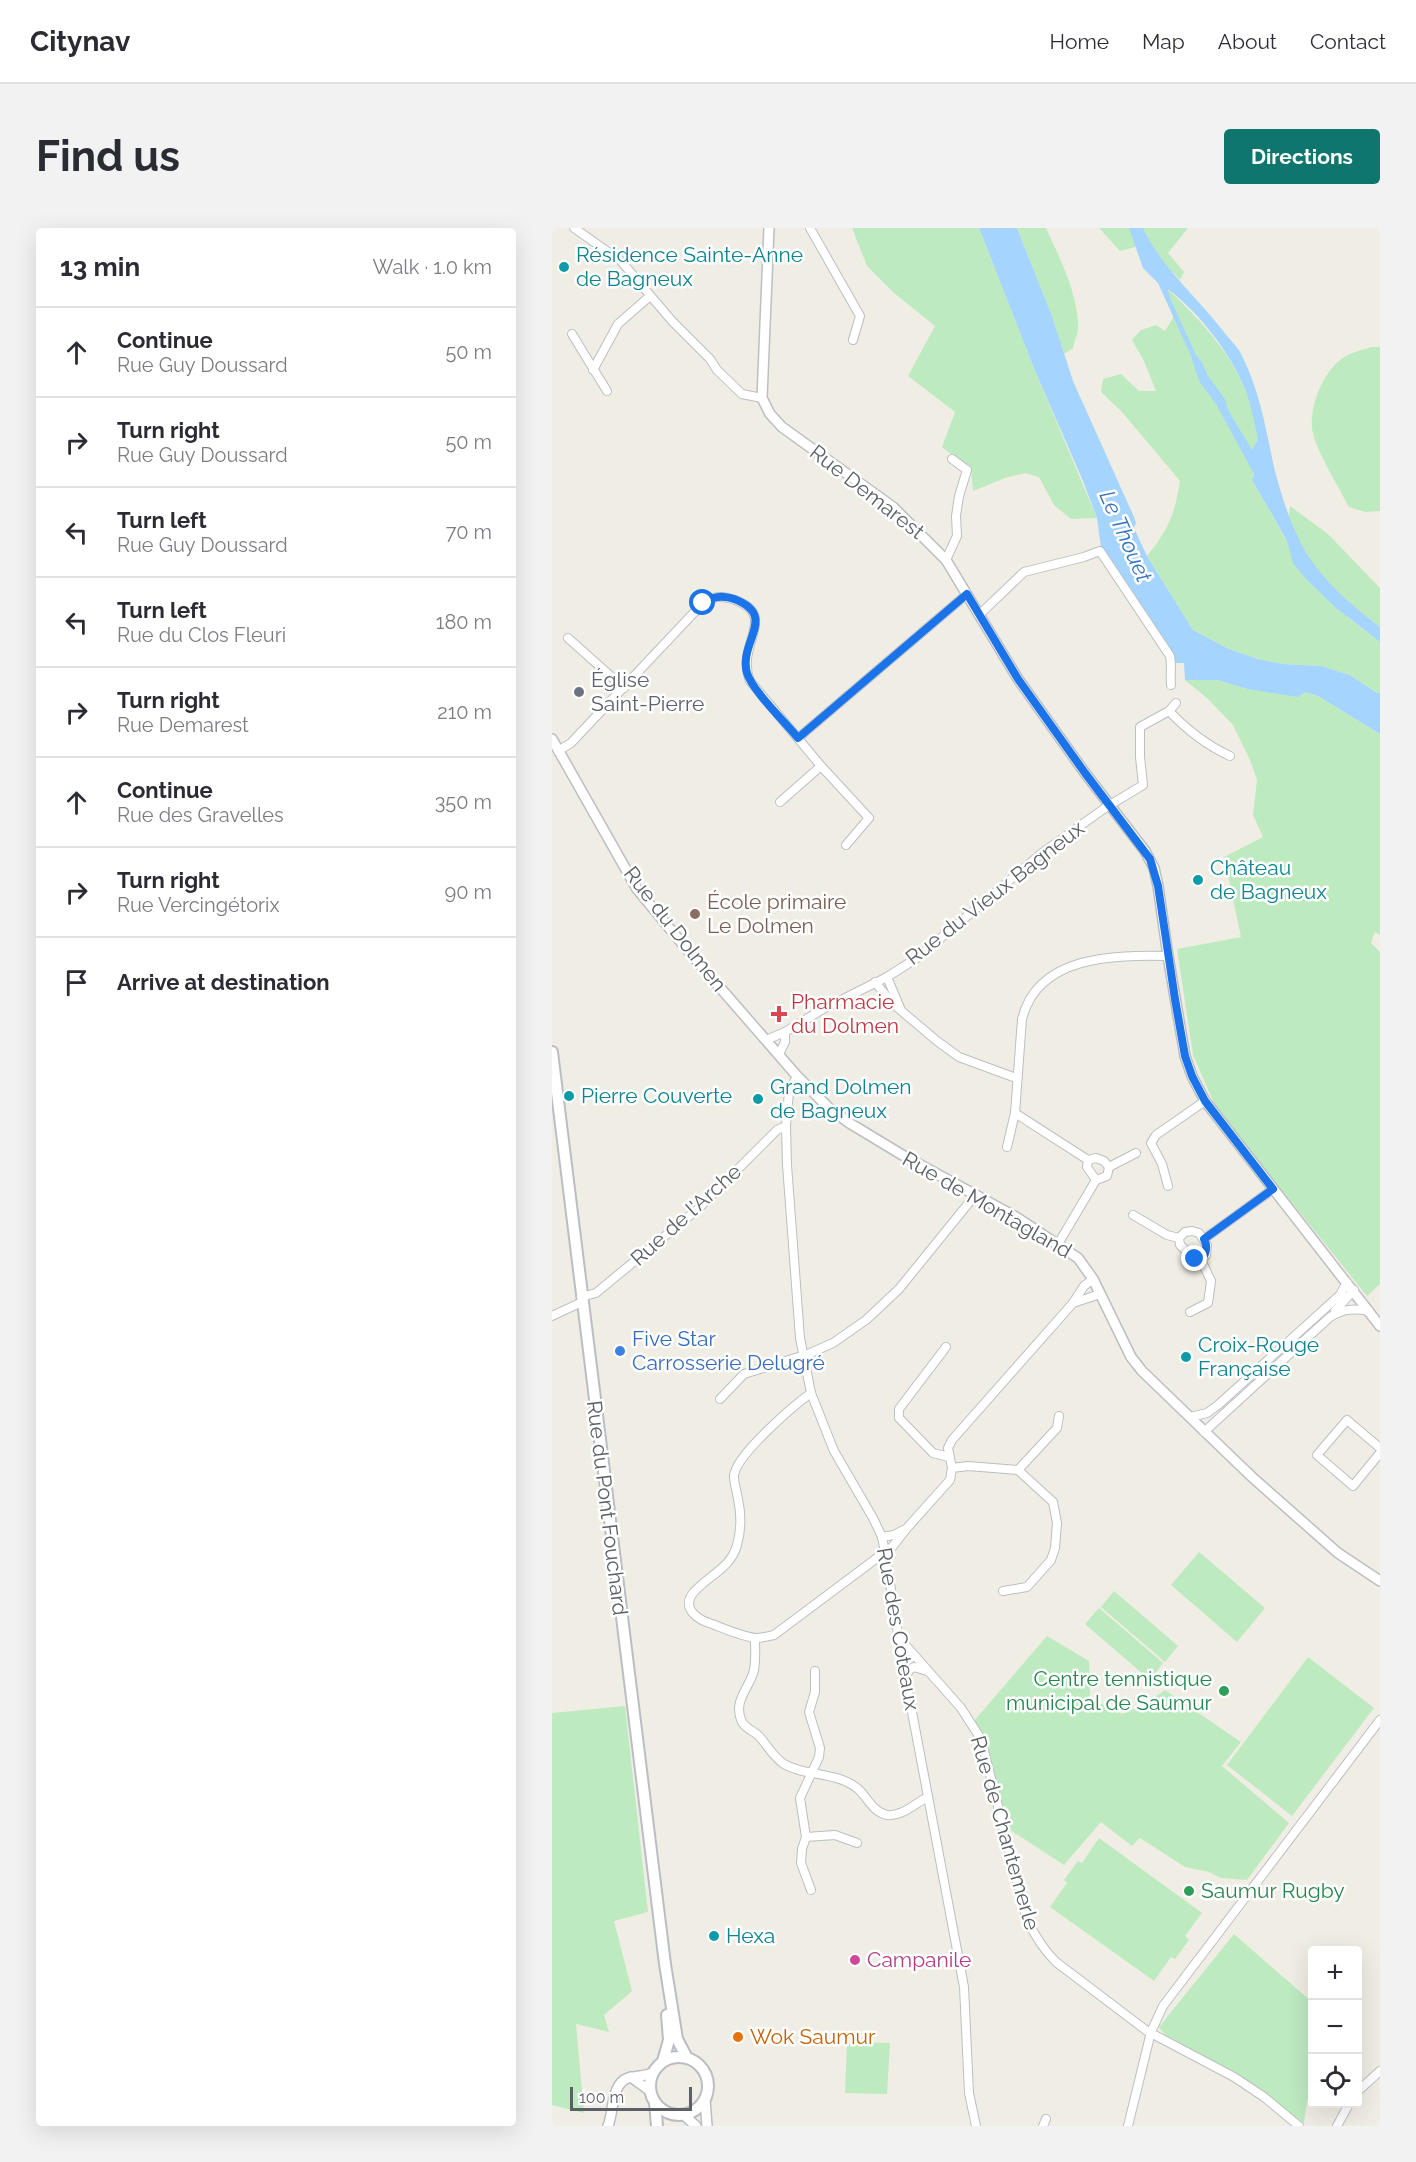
<!DOCTYPE html>
<html lang="en">
<head>
<meta charset="utf-8">
<style>
  :root { --surface:#fff; --page:#f2f2f3; --text:#2b2b33; --muted:#7c7c81; --line:#e1e1e2; --accent:#0f766e }
  body { margin:0; font-family:Raleway,sans-serif; background:var(--page); color:var(--text) }
  .controls { position:absolute; right:18px; bottom:18px; display:grid; overflow:hidden; border-radius:6px; box-shadow:0 6px 24px #0002 }
  .controls button { width:54px; height:54px; display:grid; place-items:center; padding:0; border:0; border-bottom:2px solid var(--line); background:var(--surface); color:var(--text); font:30px sans-serif }
  .scale { position:absolute; left:18px; bottom:15px; width:122px; box-sizing:border-box; padding-left:6px; border:3px solid #5c6066; border-top:0; font-size:16px; line-height:21px; white-space:nowrap; color:#5c6066; -webkit-text-stroke:4px #fff; paint-order:stroke }
  .stop { position:absolute; width:18px; height:18px; margin:-14px; border:4px solid #1a73e8; border-radius:50%; background:#fff }
  .stop.end { background:#1a73e8; border-color:#fff; box-shadow:0 2px 6px #0008 }
  .list { margin:0; padding:0; list-style:none }
  h2 { display:flex; justify-content:space-between; align-items:center; height:78px; margin:0; padding:0 24px; font-size:26px }
  h2 small { font-size:20px; font-weight:400; color:var(--muted) }
  .list li { display:grid; grid-template-columns:39px 1fr auto; gap:18px; align-items:center; box-sizing:border-box; height:90px; padding:0 24px; border-top:2px solid var(--line) }
  .list b { display:block; font-size:22px; white-space:nowrap }
  .list p { margin:0; font-size:20px; white-space:nowrap; color:var(--muted) }
  .list em { font-size:20px; font-style:normal; color:var(--muted) }
  .icon { flex:none; width:33px; height:33px; fill:none; stroke:currentColor; stroke-width:2; stroke-linecap:round; stroke-linejoin:round }
  .map { position:relative; flex:none; width:828px; height:1898px; overflow:hidden; border-radius:6px }
  header { display:flex; align-items:center; gap:36px; box-sizing:border-box; height:84px; padding:0 30px; background:var(--surface); border-bottom:2px solid var(--line) }
  header strong { font-size:28px }
  nav { display:flex; gap:33px; margin-inline-start:auto; font-size:21px }
  .intro { display:flex; align-items:center; justify-content:space-between; box-sizing:border-box; height:144px; padding:0 36px }
  h1 { margin:0; font-size:42px }
  .button { padding:15px 27px; border-radius:6px; background:var(--accent); color:#fff; font-size:21px; font-weight:700 }
  main { display:flex; gap:36px; padding:0 36px }
  aside { flex:1; background:var(--surface); border-radius:6px; box-shadow:0 6px 24px #0002 }
  .map>svg:first-child { display:block }
</style>
</head>
<body>
<header>
<strong>Citynav</strong>
<nav><a>Home</a><a>Map</a><a>About</a><a>Contact</a></nav>
</header>
<div class="intro"><h1>Find us</h1><a class="button">Directions</a></div>
<main>
<aside>
<h2>13 min<small>Walk · 1.0 km</small></h2>
<ul class="list">
<li><svg class="icon" aria-label="ahead" viewBox="0 0 24 24"><path d="M12 20V5M6 11l6-6 6 6"/></svg><div><b>Continue</b><p>Rue Guy Doussard</p></div><em>50 m</em></li>
<li><svg class="icon" aria-label="right" viewBox="0 0 24 24"><path d="M7 20v-9h11M14 6l5 5-5 5"/></svg><div><b>Turn right</b><p>Rue Guy Doussard</p></div><em>50 m</em></li>
<li><svg class="icon" aria-label="left" viewBox="0 0 24 24"><path d="M17 20v-9H6M10 6l-5 5 5 5"/></svg><div><b>Turn left</b><p>Rue Guy Doussard</p></div><em>70 m</em></li>
<li><svg class="icon" aria-label="left" viewBox="0 0 24 24"><path d="M17 20v-9H6M10 6l-5 5 5 5"/></svg><div><b>Turn left</b><p>Rue du Clos Fleuri</p></div><em>180 m</em></li>
<li><svg class="icon" aria-label="right" viewBox="0 0 24 24"><path d="M7 20v-9h11M14 6l5 5-5 5"/></svg><div><b>Turn right</b><p>Rue Demarest</p></div><em>210 m</em></li>
<li><svg class="icon" aria-label="ahead" viewBox="0 0 24 24"><path d="M12 20V5M6 11l6-6 6 6"/></svg><div><b>Continue</b><p>Rue des Gravelles</p></div><em>350 m</em></li>
<li><svg class="icon" aria-label="right" viewBox="0 0 24 24"><path d="M7 20v-9h11M14 6l5 5-5 5"/></svg><div><b>Turn right</b><p>Rue Vercingétorix</p></div><em>90 m</em></li>
<li><svg class="icon" aria-label="arrive" viewBox="0 0 24 24"><path d="M6 21V4h12l-3 4 3 4H6"/></svg><div><b>Arrive at destination</b></div></li>
</ul>
</aside>
<div class="map">
<svg width="828" height="1898" viewBox="0 0 828 1898">
  <rect width="100%" height="100%" fill="#f0eee4"/>
  <!-- green -->
  <g fill="#beeac0">
    <polygon points="300,0 427,0 483,143 545,290 519,291 502,277 487,249 473,245 453,250 421,263 419,241 390,219 403,184 356,148 383,98 342,65 315,38"/>
    <path d="M465 0H494C508 31 527 67 526 102 525 108 522 114 521 120L512 126 500 88Z"/>
    <polygon points="547,0 636,0 616,25 632,44 628,52 611,34 598,15 568,23"/>
    <path d="M616 61C647 91 676 121 693 161 700 176 702 195 706 211 695 229 705 235 700 252L734 312 738 278 776 306 828 360V399L820 393 795 389 828 414V465H825L798 447 769 438 731 436 706 431 677 421 641 402 595 328C616 302 623 286 628 253L570 184 549 164 551 151 569 146 587 163H604L592 133 580 112 589 102 604 97 613 103 621 90Z"/>
    <path d="M820 119H828V283L813 284 797 279C787 259 762 220 760 200 758 178 770 147 787 133 796 125 809 122 820 119Z"/>
    <polygon points="652,451 665,452 695,461 746,468 753,464 766,468 828,506 828,707 823,704 819,715 828,724 828,1056 815,1068 664,880 641,827 625,721 689,709 672,629 711,609 701,587 705,552 698,532 681,497 655,470 633,452"/>
    <polygon points="647,1324 713,1380 685,1414 619,1357"/>
    <polygon points="562,1363 626,1418 613,1434 549,1379"/>
    <polygon points="547,1380 611,1435 598,1452 533,1396"/>
    <polygon points="495,1408 537,1433 538,1470 570,1486 590,1478 613,1462 689,1514 670,1538 737,1595 695,1652 669,1650 657,1644 633,1639 588,1610 580,1618 549,1594 512,1637 455,1600 422,1493"/>
    <polygon points="756,1429 822,1480 740,1588 675,1537"/>
    <polygon points="73,1478 96,1684 62,1693 80,1763 52,1787 57,1804 24,1796 32,1885 0,1877 0,1485"/>
    <polygon points="547,1610 650,1685 633,1708 637,1712 623,1731 619,1729 602,1753 498,1679 515,1655 512,1652 526,1633 530,1635"/>
    <polygon points="682,1706 760,1774 760,1861 755,1874 752,1895 704,1861 613,1807 607,1799"/>
    <polygon points="295,1814 338,1815 335,1866 293,1865"/>
  </g>
  <!-- water -->
  <g fill="#a5d5ff" fill-rule="evenodd">
    <polygon points="427,0 465,0 500,88 521,153 582,289 584,295 582,300 595,328 641,402 677,421 706,431 731,436 769,438 798,447 825,465 828,465 828,506 766,468 753,464 746,469 695,461 665,452 633,452 632,435 624,435 549,320 545,290 531,253 483,143"/>
    <path d="M577 0H591C610 40 645 69 672 104 678 112 687 120 691 130 708 164 714 202 722 239 730 271 741 305 759 332 777 358 803 380 828 399V414L784 380 754 351 741 335 735 313 700 252 702 246 664 176 647 153 639 128 606 55 591 40ZM616 61C648 86 677 123 693 161 699 176 702 195 706 211L700 222 676 182 673 171 656 148 650 134 644 127 618 70Z"/>
  </g>
  <g fill="none" stroke-linecap="round" stroke-linejoin="round">
    <!-- minor casing -->
    <g stroke="#bcbec4" stroke-width="10">
      <g id="minor">
        <polyline points="22,0 69,33 120,93 158,131 165,142 190,166 210,170"/>
        <polyline points="258,0 308,88 301,112"/>
        <polyline points="20,106 55,163"/>
        <polyline points="41,142 66,96 98,68"/>
        <polyline points="394,332 405,308 404,288 407,268 415,242 400,231"/>
        <path d="M427 387 472 344 532 329 548 323 618 428C620 439 618 447 619 457"/>
        <polyline points="16,410 72,460"/>
        <path d="M617 483C635 502 654 517 678 528"/>
        <polyline points="246,510 415,366"/>
        <path d="M6 523 19 515 151 375C162 368 171 367 183 372 227 388 183 417 198 453L269 538 228 574"/>
        <polyline points="269,538 317,590 294,617"/>
        <polyline points="335,749 348,780"/>
        <polyline points="323,754 340,775 385,813 407,829 464,850"/>
        <polyline points="214,812 233,804 271,781 335,749 365,730 490,625 553,580 591,557 588,529 588,499 617,483 624,475"/>
        <polyline points="227,826 233,814 233,804"/>
        <polyline points="245,848 237,864 234,898 235,937 248,1110 259,1165 282,1223 321,1290 330,1309 333,1324 350,1431 412,1759 417,1865 424,1898"/>
        <polyline points="463,885 536,932 544,930 552,933 557,939 555,948 544,952 535,939 536,932"/>
        <path d="M455 919 463 885 470 791C486 727 562 727 616 728"/>
        <polyline points="557,939 584,925"/>
        <polyline points="616,958 610,936 599,915 604,907 653,873"/>
        <polyline points="581,987 615,1007 627,1010"/>
        <polygon points="640,1003 647,1005 655,1017 654,1027 649,1032 643,1031 628,1017 627,1010 633,1004"/>
        <polyline points="652,1011 721,961"/>
        <polyline points="506,1016 544,952"/>
        <polyline points="29,1069 44,1065 147,980 225,902 234,898"/>
        <polyline points="521,1075 548,1066"/>
        <polyline points="783,1083 802,1062"/>
        <polyline points="638,1084 656,1075 659,1053 649,1032"/>
        <polyline points="0,1088 30,1074"/>
        <polyline points="394,1119 347,1181 347,1190 381,1225 397,1229"/>
        <path d="M259 1165C241 1178 183 1228 182 1248 182 1256 185 1264 186 1271 189 1285 189 1303 185 1317 179 1340 157 1347 142 1364 128 1380 146 1392 160 1396 173 1401 191 1409 204 1410 210 1410 217 1408 222 1407L341 1318 355 1300 398 1252 400 1240 396 1220 400 1212 521 1075 532 1058 541 1051"/>
        <polyline points="168,1171 192,1146 256,1126 281,1115 314,1092 347,1061 424,966"/>
        <polyline points="638,1189 655,1185 666,1177 788,1067 795,1054"/>
        <path d="M652 1204 778 1089C791 1081 802 1080 817 1083"/>
        <polyline points="828,1220 795,1192 765,1227 801,1258 828,1225"/>
        <polyline points="400,1240 416,1238 466,1242 501,1274 505,1295 503,1320 499,1332 475,1359 451,1363"/>
        <polyline points="466,1242 505,1200 507,1188"/>
        <polyline points="330,1309 342,1307 351,1302"/>
        <path d="M203 1410C203 1420 204 1432 202 1442 198 1460 180 1473 190 1494 194 1501 202 1503 207 1508 215 1517 222 1530 232 1536 254 1549 283 1543 305 1560 315 1568 320 1584 335 1587 350 1589 363 1575 376 1569"/>
        <path d="M348 1411 409 1480 429 1511 474 1689C482 1707 490 1720 504 1734L595 1803 682 1849 712 1869 747 1898"/>
        <polyline points="354,1449 357,1442 362,1439 375,1443"/>
        <polyline points="254,1609 283,1607 305,1615"/>
        <polyline points="259,1662 249,1635 250,1621 254,1609 248,1570 267,1529 268,1520 257,1484 263,1464 263,1443"/>
        <polyline points="806,1863 828,1843"/>
        <polyline points="491,1898 494,1891"/>
        <polyline points="576,1898 599,1804 611,1778 828,1492"/>
        <polyline points="785,1898 797,1876"/>
      </g>
    </g>
    <!-- tertiary casing -->
    <g stroke="#bcbec4" stroke-width="12">
      <g id="tertiary">
        <polyline points="217,0 210,170 218,186 230,199 341,279 394,332 466,451 533,545 593,623 602,640 606,658 616,728 633,828 640,848 653,873 828,1098"/>
        <polyline points="0,511 85,661 138,725 245,848 278,881 299,896 352,928 464,989 526,1030 541,1051 579,1129 590,1143 700,1249 786,1325 828,1353"/>
        <polyline points="79,1849 98,1863"/>
        <polyline points="153,1871 155,1898"/>
        <polyline points="132,1887 144,1898"/>
        <path d="M56 1898C62 1883 59 1856 76 1850 84 1848 93 1848 101 1845"/>
      </g>
    </g>
    <!-- secondary casing -->
    <g stroke="#babdc4" stroke-width="14">
      <g id="secondary">
        <polyline points="0,824 113,1736 125,1811 135,1830"/>
        <circle cx="127" cy="1858" r="29"/>
        <polyline points="111,1833 117,1812 115,1787"/>
        <polyline points="103,1875 105,1898"/>
      </g>
    </g>
    <!-- minor -->
    <use href="#minor" stroke="#fff" stroke-width="8"/>
    <!-- tertiary -->
    <use href="#tertiary" stroke="#fff" stroke-width="9"/>
    <!-- secondary -->
    <use href="#secondary" stroke="#fff" stroke-width="10"/>
  </g>
  <g fill="none" stroke-linecap="round" stroke-linejoin="round">
    <!-- route -->
    <path stroke="#1a73e8" stroke-width="8" d="M151 375C161 368 171 367 182 371 227 388 186 414 195 445 200 462 233 494 246 510L415 366 466 451 533 545 598 631 606 658 623 771 633 828 640 848 653 873 721 961 652 1011C656 1019 655 1025 649 1032L643 1031"/>
  </g>
  <!-- markers -->
  <g fill="#0f9aa8" stroke="#fff" stroke-width="2">
    <circle cx="12" cy="39" r="6"/>
    <circle cx="646" cy="652" r="6"/>
    <circle cx="17" cy="868" r="6"/>
    <circle cx="206" cy="871" r="6"/>
    <circle cx="634" cy="1129" r="6"/>
    <circle cx="162" cy="1708" r="6"/>
  </g>
  <circle fill="#6b7280" stroke="#fff" stroke-width="2" cx="27" cy="464" r="6"/>
  <circle fill="#8d6e63" stroke="#fff" stroke-width="2" cx="143" cy="686" r="6"/>
  <path fill="#e0444e" stroke="#fff" stroke-width="2" d="M224 777h6v6h6v6h-6v6h-6v-6h-6v-6h6z"/>
  <circle fill="#3f7fe0" stroke="#fff" stroke-width="2" cx="68" cy="1123" r="6"/>
  <g fill="#2e9e5b" stroke="#fff" stroke-width="2">
    <circle cx="672" cy="1463" r="6"/>
    <circle cx="637" cy="1663" r="6"/>
  </g>
  <circle fill="#d1479c" stroke="#fff" stroke-width="2" cx="303" cy="1732" r="6"/>
  <circle fill="#e8710a" stroke="#fff" stroke-width="2" cx="186" cy="1809" r="6"/>
  <g text-anchor="middle" stroke-width="5" stroke-linejoin="round" paint-order="stroke">
    <!-- culture labels -->
    <g font-size="21" fill="#0d838f" stroke="#fff" text-anchor="start">
      <text x="24" y="34">Résidence Sainte-Anne<tspan x="24" dy="24">de Bagneux</tspan></text>
      <text x="658" y="647">Château<tspan x="658" dy="24">de Bagneux</tspan></text>
      <text x="218" y="866">Grand Dolmen<tspan x="218" dy="24">de Bagneux</tspan></text>
      <text x="29" y="875">Pierre Couverte</text>
      <text x="646" y="1124">Croix-Rouge<tspan x="646" dy="24">Française</tspan></text>
      <text x="174" y="1715">Hexa</text>
    </g>
    <!-- street labels -->
    <g font-size="21" fill="#5c6066" stroke="#fff">
      <text transform="translate(315 264) rotate(38)" y="7">Rue Demarest</text>
      <text transform="translate(443 665) rotate(-38)" y="7">Rue du Vieux Bagneux</text>
      <text transform="translate(123 701) rotate(52)" y="7">Rue du Dolmen</text>
      <text transform="translate(435 977) rotate(30)" y="7">Rue de Montagland</text>
      <text transform="translate(134 987) rotate(-42)" y="7">Rue de l'Arche</text>
      <text transform="translate(55 1280) rotate(83)" y="7">Rue du Pont Fouchard</text>
      <text transform="translate(346 1401) rotate(80)" y="7">Rue des Coteaux</text>
      <text transform="translate(453 1605) rotate(74)" y="7">Rue de Chantemerle</text>
    </g>
    <!-- worship labels -->
    <g font-size="21" fill="#5b616d" stroke="#fff" text-anchor="start">
      <text x="39" y="459">Église<tspan x="39" dy="24">Saint-Pierre</tspan></text>
    </g>
    <!-- education labels -->
    <g font-size="21" fill="#785e54" stroke="#fff" text-anchor="start">
      <text x="155" y="681">École primaire<tspan x="155" dy="24">Le Dolmen</tspan></text>
    </g>
    <!-- health labels -->
    <g font-size="21" fill="#be3a42" stroke="#fff" text-anchor="start">
      <text x="239" y="781">Pharmacie<tspan x="239" dy="24">du Dolmen</tspan></text>
    </g>
    <!-- shop labels -->
    <g font-size="21" fill="#366cbe" stroke="#fff" text-anchor="start">
      <text x="80" y="1118">Five Star<tspan x="80" dy="24">Carrosserie Delugré</tspan></text>
    </g>
    <!-- leisure labels -->
    <g font-size="21" fill="#27864d" stroke="#fff" text-anchor="end">
      <text x="660" y="1458">Centre tennistique<tspan x="660" dy="24">municipal de Saumur</tspan></text>
      <text x="649" y="1670" text-anchor="start">Saumur Rugby</text>
    </g>
    <!-- hotel labels -->
    <g font-size="21" fill="#b23c85" stroke="#fff" text-anchor="start">
      <text x="315" y="1739">Campanile</text>
    </g>
    <!-- food labels -->
    <g font-size="21" fill="#c56008" stroke="#fff" text-anchor="start">
      <text x="198" y="1816">Wok Saumur</text>
    </g>
    <!-- water labels -->
    <g font-size="22" font-style="italic" fill="#3773bc" stroke="#fff">
      <text transform="translate(574 308) rotate(66)" y="8">Le Thouet</text>
    </g>
  </g>
</svg>
<div class="controls">
<button>+</button>
<button>−</button>
<button><svg class="icon" aria-label="locate" viewBox="0 0 24 24"><circle cx="12" cy="12" r="6"/><path d="M12 2v4M12 18v4M2 12h4M18 12h4"/></svg></button>
</div>
<div class="scale">100 m</div>
<div class="stop" style="left:151px;top:375px"></div>
<div class="stop end" style="left:643px;top:1031px"></div>
</div>
</main>
</body>
</html>
